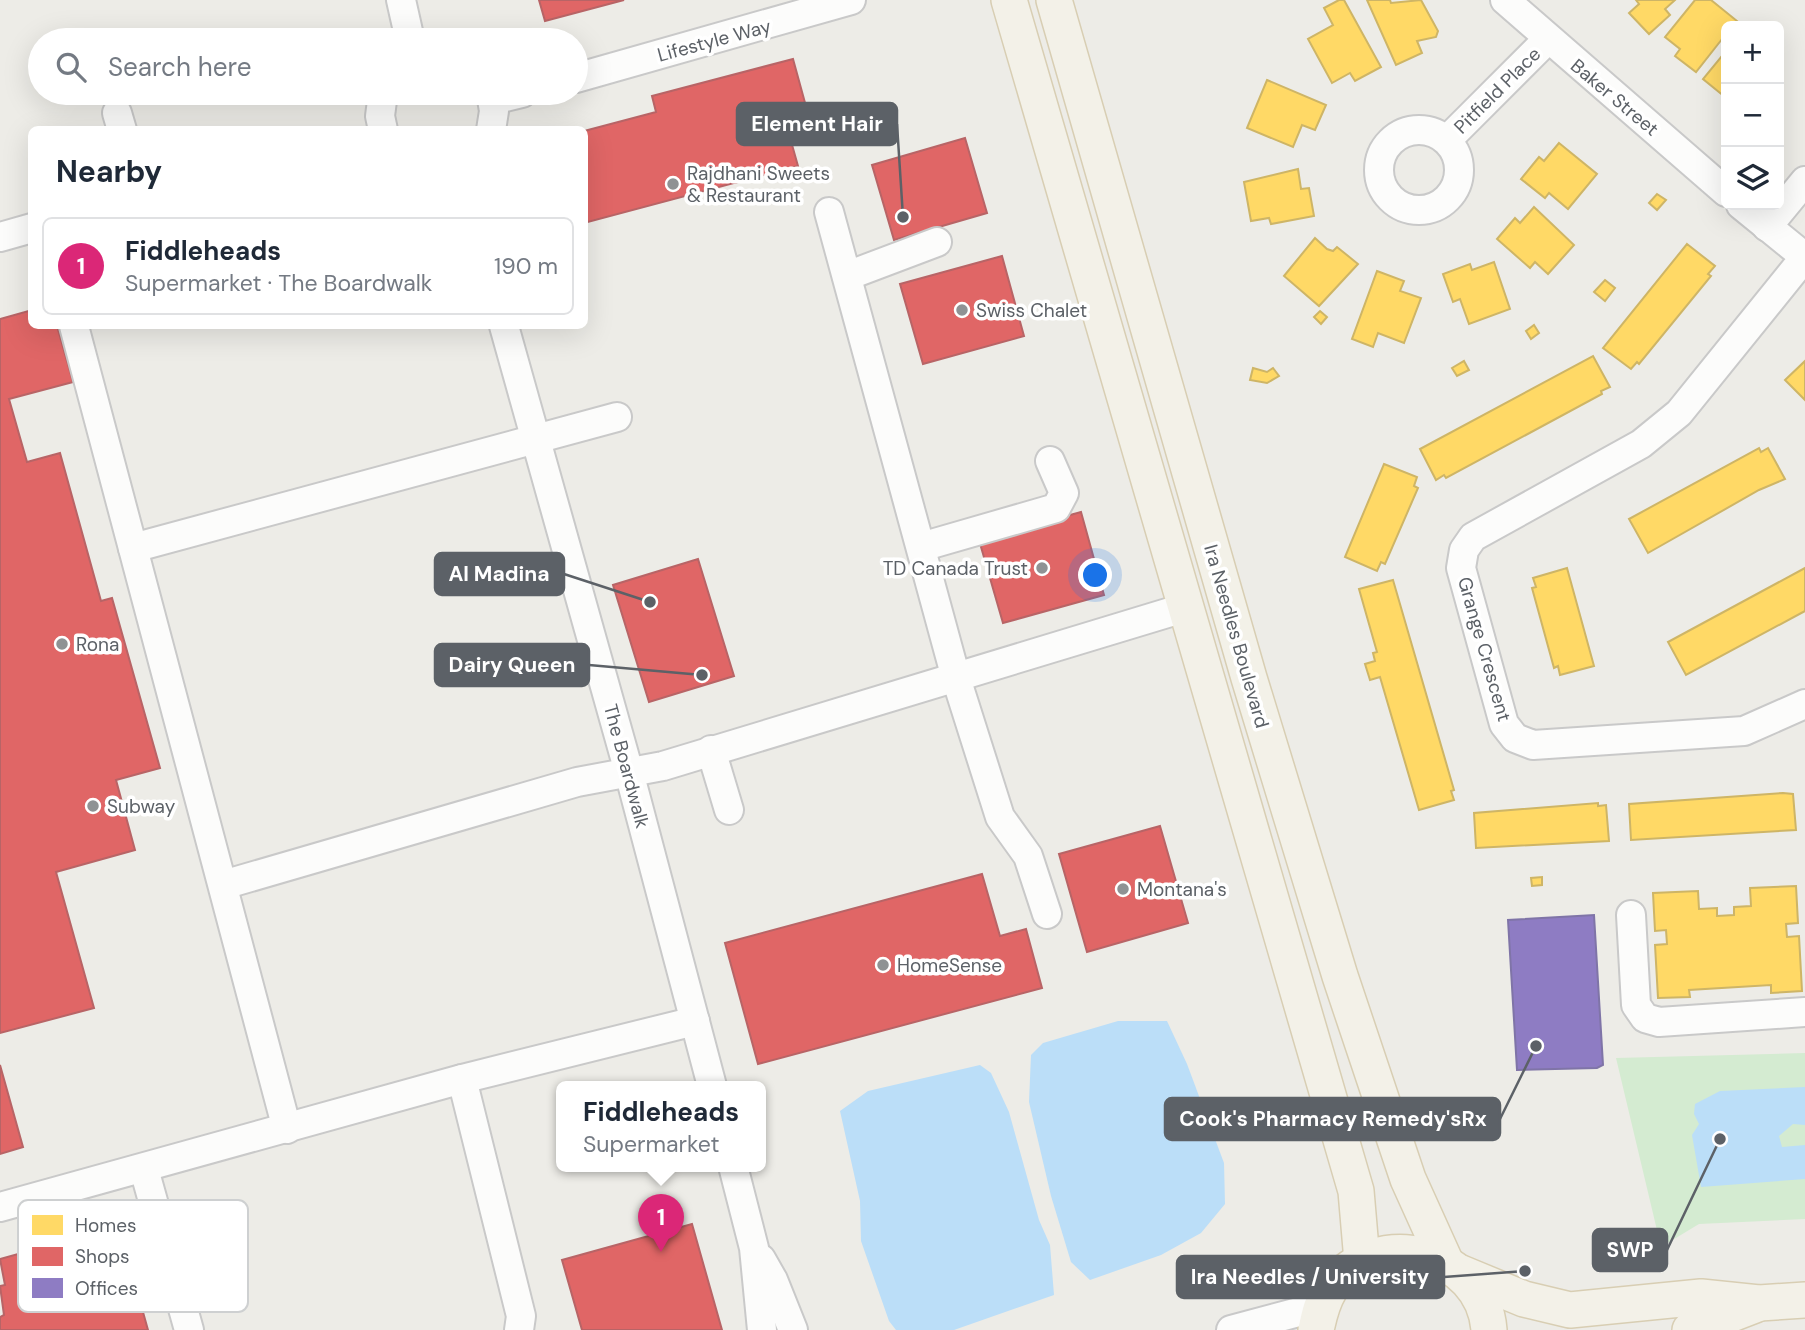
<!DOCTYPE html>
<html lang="en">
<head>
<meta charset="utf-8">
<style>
  :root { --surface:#fff; --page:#f6f6f7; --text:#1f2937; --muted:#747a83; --line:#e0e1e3; --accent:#db2777 }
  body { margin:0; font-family:"DM Sans",sans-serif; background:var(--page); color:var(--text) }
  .controls { position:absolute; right:21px; top:21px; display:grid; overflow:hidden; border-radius:10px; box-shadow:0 7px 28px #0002 }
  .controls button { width:63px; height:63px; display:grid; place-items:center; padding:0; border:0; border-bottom:2px solid var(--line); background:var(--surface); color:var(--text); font:35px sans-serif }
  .you { position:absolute; left:1096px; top:576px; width:24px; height:24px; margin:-18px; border:5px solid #fff; border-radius:50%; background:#1a73e8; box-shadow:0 0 0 10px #1a73e833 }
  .badge { display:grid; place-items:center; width:46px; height:46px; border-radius:50%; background:var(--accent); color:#fff; font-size:23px; font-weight:700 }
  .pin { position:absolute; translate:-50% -58px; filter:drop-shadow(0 2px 4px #0008) }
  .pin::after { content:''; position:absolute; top:37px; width:24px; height:21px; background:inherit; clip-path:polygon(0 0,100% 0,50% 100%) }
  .popup { position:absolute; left:556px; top:1081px; width:210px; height:91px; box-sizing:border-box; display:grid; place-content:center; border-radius:10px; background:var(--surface); filter:drop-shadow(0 2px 5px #0005); font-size:23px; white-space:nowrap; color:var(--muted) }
  .popup b { font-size:26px; color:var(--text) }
  .popup::after { content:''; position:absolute; left:50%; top:100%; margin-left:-14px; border:14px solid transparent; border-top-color:var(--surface) }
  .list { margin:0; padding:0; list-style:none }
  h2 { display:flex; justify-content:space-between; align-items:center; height:91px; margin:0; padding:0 28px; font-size:30px }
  h2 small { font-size:23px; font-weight:400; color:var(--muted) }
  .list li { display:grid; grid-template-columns:46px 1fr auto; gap:21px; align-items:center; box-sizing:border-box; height:98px; margin:0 14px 14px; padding:0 14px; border:2px solid var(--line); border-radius:10px }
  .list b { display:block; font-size:26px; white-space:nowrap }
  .list p { margin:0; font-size:23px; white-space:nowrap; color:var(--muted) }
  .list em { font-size:23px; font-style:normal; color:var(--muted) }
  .icon { flex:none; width:38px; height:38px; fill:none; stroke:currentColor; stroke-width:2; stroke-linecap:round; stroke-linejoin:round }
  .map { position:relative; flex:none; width:1805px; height:1330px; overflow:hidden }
  .search { position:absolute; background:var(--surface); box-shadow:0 7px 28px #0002; left:28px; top:28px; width:560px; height:77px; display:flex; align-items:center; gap:18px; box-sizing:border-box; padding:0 24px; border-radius:38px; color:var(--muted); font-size:26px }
  .panel { position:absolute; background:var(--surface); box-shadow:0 7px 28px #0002; left:28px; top:126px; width:560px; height:203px; border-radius:10px }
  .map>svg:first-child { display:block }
</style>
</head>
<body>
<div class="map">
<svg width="1805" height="1330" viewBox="0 0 1805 1330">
  <rect width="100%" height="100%" fill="#edece7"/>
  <!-- green -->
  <polygon fill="#d4ebd1" points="1805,1053 1805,1219 1699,1224 1661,1247 1616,1058"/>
  <!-- water -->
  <g fill="#bbdef8">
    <polygon points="1118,1021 1167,1021 1187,1064 1224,1163 1225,1204 1201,1233 1161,1255 1090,1280 1071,1262 1051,1196 1029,1102 1031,1055 1043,1043"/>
    <polygon points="980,1065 991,1073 1009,1112 1039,1220 1050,1245 1054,1295 954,1330 896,1330 889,1321 861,1241 860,1201 840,1111 868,1091"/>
    <polygon points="1805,1087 1805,1125 1793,1124 1779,1136 1782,1147 1805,1145 1805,1179 1701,1187 1692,1135 1699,1124 1694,1114 1695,1104 1720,1091"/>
  </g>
  <!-- homes -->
  <g fill="#ffd966" stroke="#ceb566" stroke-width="2">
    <polygon points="1339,0 1344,0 1381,67 1355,81 1350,73 1332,83 1308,39 1333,25 1324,8"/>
    <polygon points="1367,0 1390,0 1391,3 1421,0 1438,31 1436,37 1417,41 1422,53 1396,65"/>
    <polygon points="1636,0 1675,0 1665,9 1670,15 1649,34 1629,13 1639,4"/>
    <polygon points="1695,0 1711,0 1737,21 1732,26 1726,26 1726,34 1696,72 1675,56 1680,49 1665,37"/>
    <polygon points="1726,51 1726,95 1725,97 1703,79"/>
    <polygon points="1267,80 1326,105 1315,130 1302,125 1293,147 1247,128"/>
    <polygon points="1559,143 1597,174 1568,209 1549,193 1545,198 1521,179 1539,157 1544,161"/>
    <polygon points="1298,169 1301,189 1309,188 1314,216 1271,224 1269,218 1251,221 1244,182"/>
    <polygon points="1657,194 1666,200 1657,210 1649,203"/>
    <polygon points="1534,207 1574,245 1548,274 1535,262 1530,268 1497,239 1515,218 1520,223"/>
    <polygon points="1315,238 1327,249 1333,251 1337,247 1358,264 1319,306 1284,276"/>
    <polygon points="1687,244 1715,266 1708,274 1711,276 1639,364 1637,362 1631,369 1603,348"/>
    <polygon points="1494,262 1510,309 1469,324 1460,299 1453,302 1443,274 1470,264 1472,270"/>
    <polygon points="1377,271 1404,281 1400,291 1421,298 1404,343 1378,333 1373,347 1352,339"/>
    <polygon points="1605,280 1615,288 1605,301 1594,292"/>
    <polygon points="1320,311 1327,317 1321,324 1314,317"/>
    <polygon points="1534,325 1539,333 1531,339 1526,331"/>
    <polygon points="1593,356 1610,387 1601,391 1602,394 1446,478 1444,475 1436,480 1420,449"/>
    <polygon points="1464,361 1469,370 1457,376 1452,368"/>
    <polygon points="1805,361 1805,400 1785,380"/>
    <polygon points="1253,368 1267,372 1273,368 1279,376 1267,383 1250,380"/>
    <polygon points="1759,448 1761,452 1768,448 1785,479 1759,490 1648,553 1629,519"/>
    <polygon points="1384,464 1417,477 1414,486 1418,488 1385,564 1381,562 1377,571 1345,557"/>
    <polygon points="1567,568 1594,666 1560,675 1558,666 1554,668 1532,588 1536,587 1533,578"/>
    <polygon points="1805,568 1805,611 1686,675 1668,642"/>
    <polygon points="1393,580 1454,790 1451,791 1454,800 1419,810 1380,677 1370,680 1365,664 1375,661 1373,653 1377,652 1359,589"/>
    <polygon points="1783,793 1793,794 1796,830 1631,840 1629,804"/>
    <polygon points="1598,803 1598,806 1606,805 1609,841 1476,848 1474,813"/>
    <polygon points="1542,877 1542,885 1532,886 1531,878"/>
    <polygon points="1796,886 1798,923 1786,924 1787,937 1799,936 1802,991 1771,993 1771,985 1689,990 1690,997 1658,998 1655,945 1667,944 1666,930 1655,931 1653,893 1698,891 1699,909 1717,908 1717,916 1734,915 1734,907 1751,906 1750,888"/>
  </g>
  <!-- shops -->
  <g fill="#e06666" stroke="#b86466" stroke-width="2">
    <polygon points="539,0 624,0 545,21"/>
    <polygon points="793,59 810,121 787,127 798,166 584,223 584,131 656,112 652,96"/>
    <polygon points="965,138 987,213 894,240 872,165"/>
    <polygon points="1002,256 1024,336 923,364 900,284"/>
    <polygon points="32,310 32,326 57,326 73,382 9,399 27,462 60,453 101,601 112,598 160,768 116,780 135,850 56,872 94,1008 0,1033 0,319"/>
    <polygon points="1081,512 1104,595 1003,623 979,540"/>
    <polygon points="698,559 734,676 649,702 613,585"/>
    <polygon points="1160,826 1188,923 1087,952 1059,854"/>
    <polygon points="982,874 1000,936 1026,929 1042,988 758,1064 725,943"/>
    <polygon points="0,1065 23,1147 0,1154"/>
    <polygon points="692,1224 722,1330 582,1330 562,1260"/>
    <polygon points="119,1226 148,1330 0,1330 0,1317 4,1315 0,1286 5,1285 0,1259"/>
  </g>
  <!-- offices -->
  <polygon fill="#8e7cc3" stroke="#7f74a7" stroke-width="2" points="1594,915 1603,1065 1597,1068 1517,1070 1508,920"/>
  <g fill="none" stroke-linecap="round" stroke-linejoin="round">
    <!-- minor casing -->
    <g stroke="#c9c9c9" stroke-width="32">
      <g id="minor">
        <polyline points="401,0 410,40"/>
        <polyline points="1505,0 1726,192"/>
        <polyline points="576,78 851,0"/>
        <polyline points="383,93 380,116 383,130"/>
        <polyline points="493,100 522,93"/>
        <polyline points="117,113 122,130"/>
        <polyline points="491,130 494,111 491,93"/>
        <circle cx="1419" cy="170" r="40"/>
        <polyline points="1447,140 1547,40"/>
        <polyline points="1741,205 1805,257 1679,413 1641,444 1473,537 1464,550 1461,568 1504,724 1515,738 1533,745 1744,731 1805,704"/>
        <polyline points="829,212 956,678 1000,817 1028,856 1047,914"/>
        <polyline points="1767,227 1805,181"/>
        <polyline points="0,237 32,228"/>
        <polyline points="847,276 937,242"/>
        <polyline points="74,326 287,1129"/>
        <polyline points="504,326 629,772 712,1086"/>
        <polyline points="921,547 1056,508 1064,493 1050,461"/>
        <polyline points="133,548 617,417"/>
        <polyline points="711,750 729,810"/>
        <polyline points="223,885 577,782 663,766 1187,607"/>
        <polyline points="1631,915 1636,1005 1645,1018 1659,1022 1805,1012"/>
        <polyline points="462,1079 521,1316 519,1330"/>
        <polyline points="733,1166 754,1248 762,1330"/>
        <polyline points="144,1169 189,1330"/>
        <polyline points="0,1207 462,1079 695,1021"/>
        <polyline points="761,1259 773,1280 793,1330"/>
        <polyline points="1231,1330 1321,1306"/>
      </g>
    </g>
    <!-- major casing -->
    <g stroke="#d8ceb3" stroke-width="38">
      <g id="major">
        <polyline points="1009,0 1356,1191 1362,1261"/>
        <polyline points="1054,0 1249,678 1340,976 1408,1179 1446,1263"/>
        <polyline points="1461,1273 1524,1299 1570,1310 1701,1297 1759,1303 1805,1300"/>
        <path d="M1316 1330C1319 1315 1322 1302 1330 1289 1374 1224 1483 1251 1489 1330"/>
        <polyline points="1690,1330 1755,1305"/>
      </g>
    </g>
    <!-- minor -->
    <use href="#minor" stroke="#fcfcfb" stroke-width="28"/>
    <!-- major -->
    <use href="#major" stroke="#f3f1e8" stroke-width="35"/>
  </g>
  <!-- markers -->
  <g fill="#8f9294" stroke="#fff" stroke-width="2.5">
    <circle cx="673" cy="184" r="7"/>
    <circle cx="962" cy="310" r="7"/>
    <circle cx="1042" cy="568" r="7"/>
    <circle cx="62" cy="644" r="7"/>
    <circle cx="93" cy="806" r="7"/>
    <circle cx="1123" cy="889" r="7"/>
    <circle cx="883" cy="965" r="7"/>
  </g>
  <g text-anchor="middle" stroke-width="7" stroke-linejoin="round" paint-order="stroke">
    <!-- street labels -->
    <g font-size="19" fill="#5c6167" stroke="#fff">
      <text transform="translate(714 40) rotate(-15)" y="7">Lifestyle Way</text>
      <text transform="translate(1497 90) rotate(-45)" y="7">Pitfield Place</text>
      <text transform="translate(1615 97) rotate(40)" y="7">Baker Street</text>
      <text transform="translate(1237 636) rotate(74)" y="7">Ira Needles Boulevard</text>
      <text transform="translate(1485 649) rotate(74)" y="7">Grange Crescent</text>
      <text transform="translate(627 766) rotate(75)" y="7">The Boardwalk</text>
    </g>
    <!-- poi labels -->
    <g font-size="19" fill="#5c6167" stroke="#fff" text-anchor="start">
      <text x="687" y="180">Rajdhani Sweets<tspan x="687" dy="22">&amp; Restaurant</tspan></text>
      <text x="976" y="317">Swiss Chalet</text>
      <text x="1028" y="575" text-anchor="end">TD Canada Trust</text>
      <text x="76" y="651">Rona</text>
      <text x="107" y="813">Subway</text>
      <text x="1137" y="896">Montana's</text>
      <text x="897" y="972">HomeSense</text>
    </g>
  </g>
  <!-- legend -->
  <rect x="18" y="1200" width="230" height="112" rx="10" fill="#fff" stroke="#ced0d1" stroke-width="2"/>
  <rect x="32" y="1215" width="31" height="20" fill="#ffd966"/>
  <rect x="32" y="1247" width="31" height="19" fill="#e06666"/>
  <rect x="32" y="1278" width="31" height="20" fill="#8e7cc3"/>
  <g font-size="19" fill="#5c6167">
    <text x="75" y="1232">Homes</text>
    <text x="75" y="1263">Shops</text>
    <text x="75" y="1295">Offices</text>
  </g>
  <!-- callouts -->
  <path fill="none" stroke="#5c6167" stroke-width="2.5" d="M903 217L897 124M650 602L564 574M702 675L589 665M1536 1046L1500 1119M1720 1139L1667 1250M1525 1271L1444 1277"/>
  <g fill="#5c6167" stroke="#fff" stroke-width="2.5">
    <circle cx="903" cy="217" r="7"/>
    <circle cx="650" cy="602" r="7"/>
    <circle cx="702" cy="675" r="7"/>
    <circle cx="1536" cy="1046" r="7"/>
    <circle cx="1720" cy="1139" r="7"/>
    <circle cx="1525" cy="1271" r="7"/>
  </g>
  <g fill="#5c6167" stroke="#5c6167" stroke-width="2.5">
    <rect x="737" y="103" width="160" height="42" rx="7"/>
    <rect x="435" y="553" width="129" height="42" rx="7"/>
    <rect x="435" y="644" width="154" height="42" rx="7"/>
    <rect x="1165" y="1098" width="335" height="42" rx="7"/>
    <rect x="1593" y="1229" width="74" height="42" rx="7"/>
    <rect x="1177" y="1256" width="267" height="42" rx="7"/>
  </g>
  <g font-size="21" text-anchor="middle" font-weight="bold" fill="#fff">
    <text x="817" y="131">Element Hair</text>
    <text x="499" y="581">Al Madina</text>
    <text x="512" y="672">Dairy Queen</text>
    <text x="1333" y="1126">Cook's Pharmacy Remedy'sRx</text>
    <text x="1630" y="1257">SWP</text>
    <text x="1310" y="1284">Ira Needles / University</text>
  </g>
</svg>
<div class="controls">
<button>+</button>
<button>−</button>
<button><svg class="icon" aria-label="layers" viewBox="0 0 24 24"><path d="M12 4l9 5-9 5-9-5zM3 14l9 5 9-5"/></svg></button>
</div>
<div class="you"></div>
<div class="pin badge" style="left:661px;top:1252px">1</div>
<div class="popup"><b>Fiddleheads</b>Supermarket</div>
<div class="search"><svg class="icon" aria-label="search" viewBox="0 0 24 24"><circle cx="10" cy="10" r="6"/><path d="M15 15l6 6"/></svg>Search here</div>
<section class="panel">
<h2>Nearby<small></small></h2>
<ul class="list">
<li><span class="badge">1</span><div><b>Fiddleheads</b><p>Supermarket · The Boardwalk</p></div><em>190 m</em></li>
</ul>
</section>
</div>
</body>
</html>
